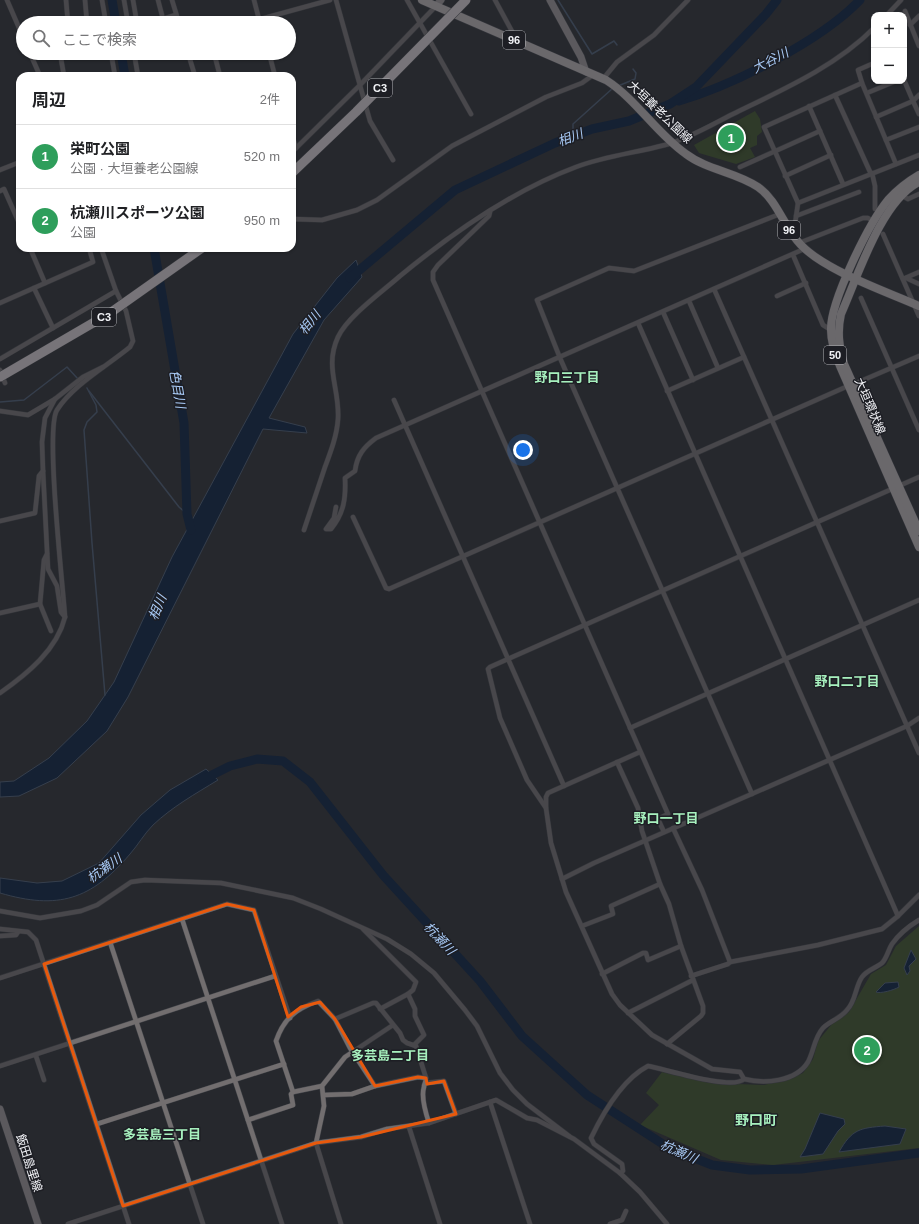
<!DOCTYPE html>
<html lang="ja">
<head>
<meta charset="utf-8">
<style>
  :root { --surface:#fff; --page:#f6f6f6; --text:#202124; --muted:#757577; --line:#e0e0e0; --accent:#2a734d }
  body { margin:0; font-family:Helvetica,"Noto Sans JP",sans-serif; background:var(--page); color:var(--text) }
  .controls { position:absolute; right:12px; top:12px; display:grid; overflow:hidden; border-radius:8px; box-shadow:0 1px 3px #0004 }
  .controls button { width:36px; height:36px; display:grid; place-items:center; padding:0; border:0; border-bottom:1px solid var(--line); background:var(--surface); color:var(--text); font:20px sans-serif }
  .you { position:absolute; left:523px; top:450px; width:14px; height:14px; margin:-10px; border:3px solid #fff; border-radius:50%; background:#1a73e8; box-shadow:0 0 0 6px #1a73e833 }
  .badge { display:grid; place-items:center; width:26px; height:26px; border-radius:50%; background:var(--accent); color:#fff; font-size:13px; font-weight:700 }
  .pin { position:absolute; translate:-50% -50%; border:2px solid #fff; box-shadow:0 1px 4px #0006 }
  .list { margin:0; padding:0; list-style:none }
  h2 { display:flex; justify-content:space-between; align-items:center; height:52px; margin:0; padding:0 16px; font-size:17px }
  h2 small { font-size:13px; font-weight:400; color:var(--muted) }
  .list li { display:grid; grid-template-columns:26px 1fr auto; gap:12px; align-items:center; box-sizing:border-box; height:64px; padding:0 16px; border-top:1px solid var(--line) }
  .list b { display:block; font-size:15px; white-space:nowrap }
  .list p { margin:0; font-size:13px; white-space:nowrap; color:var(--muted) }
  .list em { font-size:13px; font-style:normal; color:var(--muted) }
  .icon { flex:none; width:22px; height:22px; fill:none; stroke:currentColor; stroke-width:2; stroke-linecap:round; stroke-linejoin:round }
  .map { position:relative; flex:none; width:919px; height:1224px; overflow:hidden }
  .search { position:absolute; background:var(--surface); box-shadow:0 1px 3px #0004; left:16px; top:16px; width:280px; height:44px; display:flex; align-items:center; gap:10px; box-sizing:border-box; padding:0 14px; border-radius:22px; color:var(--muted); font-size:15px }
  .panel { position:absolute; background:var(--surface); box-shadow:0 1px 3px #0004; left:16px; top:72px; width:280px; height:180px; border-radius:12px }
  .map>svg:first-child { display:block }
</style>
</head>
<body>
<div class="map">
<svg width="919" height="1224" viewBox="0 0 919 1224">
  <rect width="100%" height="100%" fill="#26282d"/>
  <!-- green -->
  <g fill="#3a5025">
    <polygon points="755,111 760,119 762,132 757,136 757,145 750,148 755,157 736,164 699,153 694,145"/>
    <polygon points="919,926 919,1148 773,1165 721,1160 640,1125 659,1105 646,1093 662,1072 710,1083 764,1085 792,1078 803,1073 813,1059 818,1041 832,1024 849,1012 871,974 886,965 896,946"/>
  </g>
  <!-- water -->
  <g fill="#00193a" stroke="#485a72">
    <polygon points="356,260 362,277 324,320 269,418 305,427 307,433 263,429 128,697 107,731 57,778 19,796 0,797 0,782 14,781 49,758 87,721 114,682 172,557 293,334 337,278"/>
    <path d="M206 769 218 780C195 794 172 807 153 825 144 834 138 845 130 854 91 900 58 910 0 893V878L37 883 62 881 99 863 141 815 170 790Z"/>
    <polygon points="911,950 916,959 909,966 910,971 907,975 904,968"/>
    <path d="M898 982 899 987C894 990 880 994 876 992L885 983Z"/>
    <polygon points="820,1113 844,1119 845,1124 838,1131 823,1154 800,1157 805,1149"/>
    <path d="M885 1126 906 1129 900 1144 839 1152C852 1129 860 1128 885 1126Z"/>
  </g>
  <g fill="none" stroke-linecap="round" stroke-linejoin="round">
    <!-- stream -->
    <g stroke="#485a72" stroke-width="1.5">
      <polyline points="558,0 592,54 614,41 617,45"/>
      <polyline points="618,86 635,79 636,73 633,69"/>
      <polyline points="573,136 573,124 613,88"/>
      <polyline points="87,388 96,405 97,412 87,422 84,430 92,543 105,695"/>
      <polyline points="89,391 179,507 187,514"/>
      <polyline points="0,402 24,400 67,367 78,379"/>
    </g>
    <!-- river -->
    <g stroke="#00193a" stroke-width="9">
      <polyline points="112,0 116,23"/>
      <polyline points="121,53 125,76"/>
      <path d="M679 101C733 85 821 41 860 0"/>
      <polyline points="154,248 184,423 187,514 191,530"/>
      <polyline points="350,278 455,190 555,143 592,129 629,121 670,104 696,87 766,14 777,0"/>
      <polyline points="202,780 230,766 257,759 283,761 310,782 383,875 480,981 522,1036 587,1095 669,1148 712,1165 750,1170 801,1169 919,1153"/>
    </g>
    <!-- street casing -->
    <g stroke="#424449" stroke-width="5.5">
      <g id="street">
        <polyline points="7,0 23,37"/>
        <polyline points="66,0 68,23"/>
        <polyline points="85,0 87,23"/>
        <polyline points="102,0 106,23"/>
        <polyline points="124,0 128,23"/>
        <polyline points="133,0 137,23"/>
        <polyline points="158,0 163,19"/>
        <polyline points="172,0 179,23"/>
        <polyline points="254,0 260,23"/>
        <polyline points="336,0 370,121 393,160"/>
        <polyline points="407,0 471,114"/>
        <polyline points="495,0 514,35 515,41"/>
        <polyline points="905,11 919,46"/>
        <polyline points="887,15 901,0"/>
        <polyline points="69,23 105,18"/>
        <polyline points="149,23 176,15"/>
        <polyline points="246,23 330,0"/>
        <polyline points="910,25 919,16"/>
        <polyline points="30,53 40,76"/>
        <polyline points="60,53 64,76"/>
        <polyline points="111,53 115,76"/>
        <polyline points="134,53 138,76"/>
        <polyline points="188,53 195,76"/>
        <polyline points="214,53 220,76"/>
        <polyline points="269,53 275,76"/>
        <polyline points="603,79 617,62 654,35 688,0"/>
        <polyline points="862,83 858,70 874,63"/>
        <polyline points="867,93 896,81"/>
        <polyline points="835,95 871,174"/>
        <polyline points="919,95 913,101 919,114"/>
        <polyline points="809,106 843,184"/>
        <polyline points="876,117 913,101 904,80"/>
        <polyline points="292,135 296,148"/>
        <polyline points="886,140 919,127"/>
        <polyline points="292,152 360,85 436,6"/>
        <polyline points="740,167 820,131"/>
        <polyline points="0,170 20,162"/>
        <polyline points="872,173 875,186 875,209"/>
        <polyline points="785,176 831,155"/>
        <polyline points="0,191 4,189 20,225"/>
        <polyline points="901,195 908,199 919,194"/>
        <polyline points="798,203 919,155"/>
        <polyline points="490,212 489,216 438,265 433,272 433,280 668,814 658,819 664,832"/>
        <polyline points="796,216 859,192"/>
        <polyline points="292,219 322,220 357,210 377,200 452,146 546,97 582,83 593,75"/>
        <polyline points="790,231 795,224 798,203 764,127 862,83 896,164"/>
        <polyline points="883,234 919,316"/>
        <polyline points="799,243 863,218 868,218 874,222"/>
        <polyline points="30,248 45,283"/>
        <polyline points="793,255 823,325 831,330"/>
        <polyline points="906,278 919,284"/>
        <polyline points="903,279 919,272"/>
        <polyline points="34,288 53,328"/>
        <polyline points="714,289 919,753"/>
        <polyline points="777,296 806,283"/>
        <polyline points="861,298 919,430"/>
        <polyline points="689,301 718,368"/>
        <polyline points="0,303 93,262 89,248"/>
        <polyline points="663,312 693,380"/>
        <polyline points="638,323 898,916 882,929 818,945 730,962 702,890 673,828"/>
        <polyline points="0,359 116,291"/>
        <polyline points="0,370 5,383"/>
        <polyline points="854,384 919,356"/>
        <polyline points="667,391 744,357"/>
        <polyline points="55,399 45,418 42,442 43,471 48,569 57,586 61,612 65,617"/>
        <polyline points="394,400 564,786"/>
        <polyline points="0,411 28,415 55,399 83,377 103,367"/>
        <path d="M336 507 334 518 326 529H331C344 513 346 498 345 478L355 471C357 455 364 447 376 438L804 249"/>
        <polyline points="353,517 386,588 389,589 848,386"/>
        <polyline points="0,521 35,513 39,476 43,471"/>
        <path d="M304 530C311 509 318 488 325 467 331 451 337 435 338 419 340 389 324 367 338 337 348 316 382 292 400 276 451 234 514 190 576 167 605 156 635 153 665 145 686 140 713 124 733 114 782 90 835 67 874 28"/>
        <polyline points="47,554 44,560 40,604 51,631"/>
        <polyline points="0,613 40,604"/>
        <path d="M0 693C27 674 57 650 65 617 63 586 45 429 57 410 73 385 107 366 130 347L133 341 126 311 116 291 101 248"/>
        <polyline points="630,728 919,600"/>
        <polyline points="617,762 638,808 642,831 660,884 669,904 681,946 703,1006 703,1013 701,1016 667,1044"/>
        <polyline points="752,794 560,358 537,300 609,268 634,271 780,214"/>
        <polyline points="546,808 546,797 548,793 640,752"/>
        <polyline points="562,879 594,863 907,726 919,718"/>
        <polyline points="0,911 40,918 81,911 97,905 131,882 145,880 221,883 293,898 321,909 387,939 411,954 434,973 465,1010 477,1026 500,1073 513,1090 527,1104 569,1136"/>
        <polyline points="898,916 919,895"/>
        <polyline points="182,919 282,1224"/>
        <polyline points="582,926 613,914 611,906 660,884"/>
        <polyline points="0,929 28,932 36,940 129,1224"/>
        <polyline points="363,929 416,982 413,990 408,994"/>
        <polyline points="0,936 16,935 18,932"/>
        <polyline points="110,942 203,1224"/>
        <polyline points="602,974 643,953 646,953 648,960 681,946"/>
        <polyline points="691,976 728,964 730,962"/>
        <polyline points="0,978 227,904 254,910 290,1018"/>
        <polyline points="380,1009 408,994 415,1009 415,1016 424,1035 414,1045"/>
        <polyline points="628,1013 693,980"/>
        <polyline points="36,1056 44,1080"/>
        <polyline points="0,1066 275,976"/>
        <path d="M744 1079C764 1084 796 1082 808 1062 814 1051 814 1038 823 1028 830 1021 841 1018 847 1010 856 1001 855 987 862 977 867 970 876 968 882 963 887 958 888 950 892 944 899 934 909 926 919 920"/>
        <polyline points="426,1083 444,1081 456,1114"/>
        <path d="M375 1086 350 1048 335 1019 373 1003H376L400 1033 403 1040 407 1043 416 1046 426 1078C426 1083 424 1083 424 1087 421 1096 426 1114 429 1123"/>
        <polyline points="293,1092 322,1086"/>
        <polyline points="324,1095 352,1094 375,1086 418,1077 426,1078"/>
        <polyline points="490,1102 530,1224"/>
        <path d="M248 1120 293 1105 291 1094 293 1092 276 1041C284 1018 296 1009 318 1001L335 1019"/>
        <polyline points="97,1124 284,1064"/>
        <polyline points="409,1127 440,1224"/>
        <path d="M620 1173 623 1171 622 1164 594 1144 591 1138C603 1113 623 1079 648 1066 665 1069 732 1091 744 1079L740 1072 712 1069 652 1035 620 1005 612 994 566 892 551 843 546 808 527 780 500 718 488 669 490 667 508 659 919 477"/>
        <polyline points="68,1224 316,1143 361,1137 387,1129 429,1123 496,1100 527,1118 537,1120 574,1139 620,1173 640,1192 667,1224"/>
        <polyline points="341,1224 316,1143 324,1106 322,1086 345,1057 393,1025"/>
        <polyline points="610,1224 622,1220 626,1211"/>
      </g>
    </g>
    <!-- secondary casing -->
    <g stroke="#424449" stroke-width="8">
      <g id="secondary">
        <polyline points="550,0 581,57 586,72"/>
        <polyline points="436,6 441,0"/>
        <polyline points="0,1109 38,1224"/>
      </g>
    </g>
    <!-- primary casing -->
    <g stroke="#424449" stroke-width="9">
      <g id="primary">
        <path d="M422 0 606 80C637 100 656 133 686 154 707 170 736 172 758 187 778 201 784 228 801 245 826 271 885 291 919 306"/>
        <path d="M919 175C907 182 897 190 888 200 869 223 830 302 831 330 831 343 835 354 840 366L919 547"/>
        <path d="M919 182C881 201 858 276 841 314 837 332 839 346 844 364L919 531"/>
      </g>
    </g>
    <!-- street -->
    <use href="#street" stroke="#726e6f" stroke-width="4.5"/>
    <!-- secondary -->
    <use href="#secondary" stroke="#9c9698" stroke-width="7"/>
    <!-- primary -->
    <use href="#primary" stroke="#bcb5b7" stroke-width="8"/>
    <!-- highway-bridge casing -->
    <g stroke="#424449" stroke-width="10" stroke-linecap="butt">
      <g id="highway-bridge">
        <polyline points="292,173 356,112 466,0"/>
        <polyline points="0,377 110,313 202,248"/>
      </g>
    </g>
    <!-- highway-bridge -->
    <use href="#highway-bridge" stroke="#d9d1d4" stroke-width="9"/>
  </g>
  <!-- marked area -->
  <path d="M0 0H919V1224H0ZM227 904 254 910 288 1017 301 1007 320 1002 335 1019 375 1086 418 1077 426 1078 427 1084 444 1081 456 1114 361 1137 316 1143 123 1206 44 964Z" fill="#26282d" fill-opacity=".55" fill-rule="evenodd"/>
  <path fill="none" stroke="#e8590c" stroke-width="3" stroke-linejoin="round" d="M227 904 254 910 288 1017 301 1007 320 1002 335 1019 375 1086 418 1077 426 1078 427 1084 444 1081 456 1114 361 1137 316 1143 123 1206 44 964Z"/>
  <g text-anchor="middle" stroke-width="3" stroke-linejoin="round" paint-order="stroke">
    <!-- shield labels -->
    <g fill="#1d1e24" stroke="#b1b2b7" stroke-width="1">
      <rect x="503" y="31" width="22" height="18" rx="3"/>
      <rect x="368" y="79" width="24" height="18" rx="3"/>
      <rect x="778" y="221" width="22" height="18" rx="3"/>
      <rect x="92" y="308" width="24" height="18" rx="3"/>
      <rect x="824" y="346" width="22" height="18" rx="3"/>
    </g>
    <g font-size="11" font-weight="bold" fill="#f1f2f6">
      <text x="514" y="44">96</text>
      <text x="380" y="92">C3</text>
      <text x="789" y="234">96</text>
      <text x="104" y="321">C3</text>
      <text x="835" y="359">50</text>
    </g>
    <!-- street labels -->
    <g font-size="12" fill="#f1f2f6" stroke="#1d1e24">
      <text transform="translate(660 112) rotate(44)" y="4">大垣養老公園線</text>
      <text transform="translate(870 406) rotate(67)" y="4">大垣環状線</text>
      <text transform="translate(29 1163) rotate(72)" y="4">飯田島里線</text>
    </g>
    <!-- water labels -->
    <g font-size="13" font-style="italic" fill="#a8caf6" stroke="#1d1e24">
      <text transform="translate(770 60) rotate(-27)" y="5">大谷川</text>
      <text transform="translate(570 137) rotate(-21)" y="5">相川</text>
      <text transform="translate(309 322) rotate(-51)" y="5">相川</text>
      <text transform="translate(178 389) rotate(80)" y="5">色目川</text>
      <text transform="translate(157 607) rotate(-67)" y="5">相川</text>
      <text transform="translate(104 868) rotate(-35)" y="5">杭瀬川</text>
      <text transform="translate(440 938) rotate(47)" y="5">杭瀬川</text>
      <text transform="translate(679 1151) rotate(24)" y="5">杭瀬川</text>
    </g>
    <!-- neighbourhood labels -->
    <g font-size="13" font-weight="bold" fill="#a7f0be" stroke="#1d1e24">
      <text x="567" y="382">野口三丁目</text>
      <text x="847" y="686">野口二丁目</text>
      <text x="666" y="823">野口一丁目</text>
      <text x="390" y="1060">多芸島二丁目</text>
      <text x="162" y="1139">多芸島三丁目</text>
    </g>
    <!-- quarter labels -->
    <g font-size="14" font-weight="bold" fill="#a7f0be" stroke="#1d1e24">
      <text x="756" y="1125">野口町</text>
    </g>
  </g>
</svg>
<div class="controls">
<button>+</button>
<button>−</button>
</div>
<div class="you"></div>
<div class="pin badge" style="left:731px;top:138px;background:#2e9e5b">1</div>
<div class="pin badge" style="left:867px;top:1050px;background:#2e9e5b">2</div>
<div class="search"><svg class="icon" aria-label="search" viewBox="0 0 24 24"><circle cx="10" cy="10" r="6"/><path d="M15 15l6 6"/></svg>ここで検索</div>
<section class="panel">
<h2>周辺<small>2件</small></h2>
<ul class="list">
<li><span class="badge" style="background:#2e9e5b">1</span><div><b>栄町公園</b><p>公園 · 大垣養老公園線</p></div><em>520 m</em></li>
<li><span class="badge" style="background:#2e9e5b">2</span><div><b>杭瀬川スポーツ公園</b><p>公園</p></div><em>950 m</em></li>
</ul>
</section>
</div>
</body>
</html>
